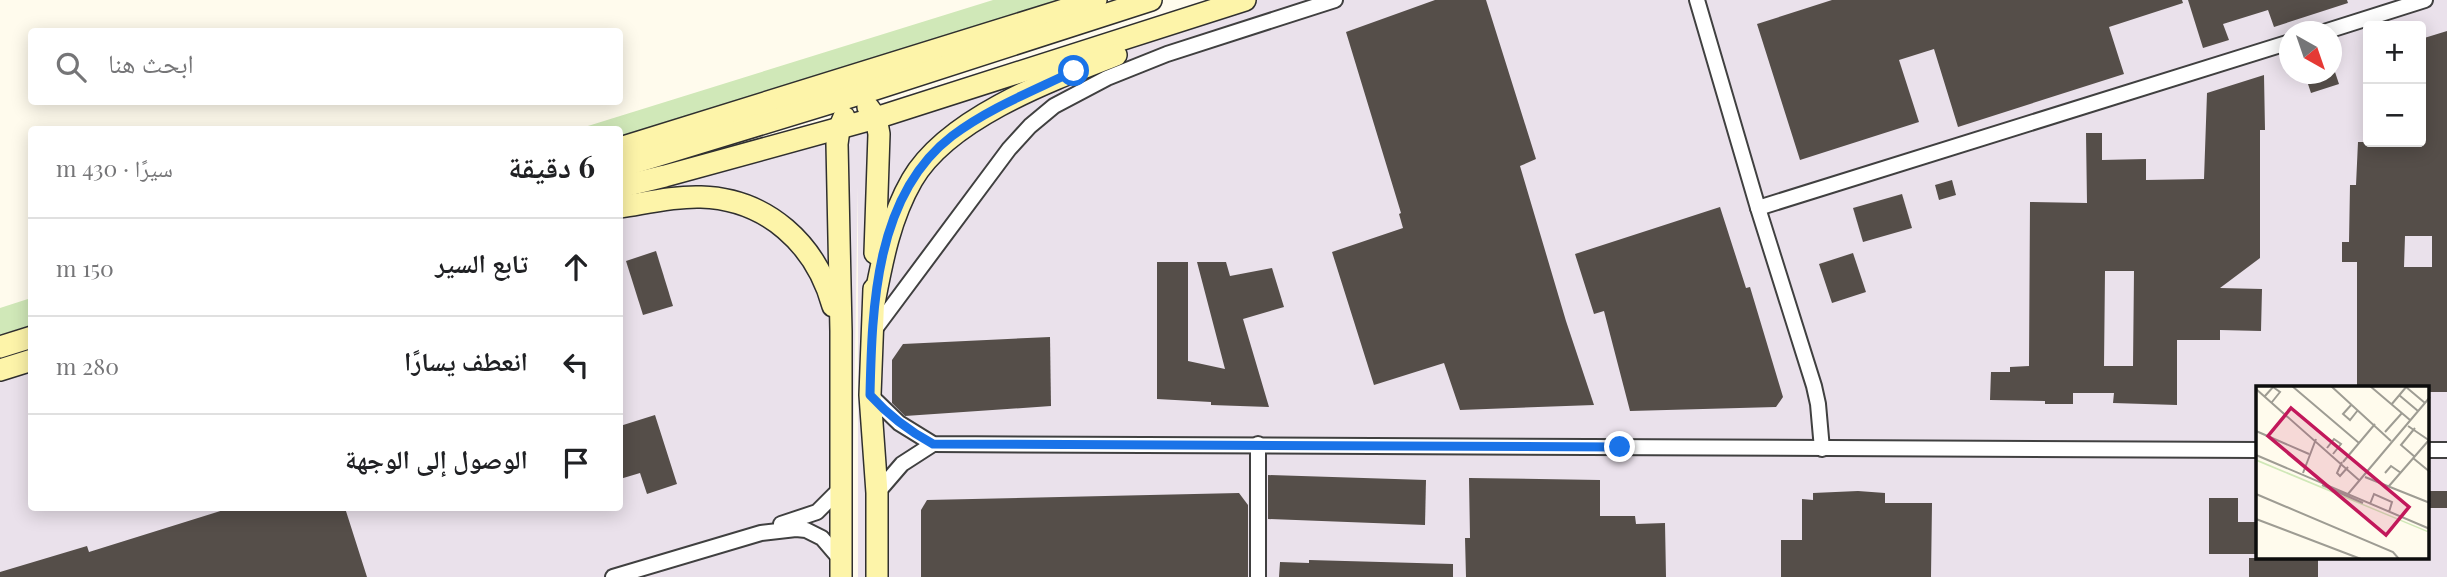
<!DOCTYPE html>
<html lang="ar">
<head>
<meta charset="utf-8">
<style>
  :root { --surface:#fff; --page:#f2f2f2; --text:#202124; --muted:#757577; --line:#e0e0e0 }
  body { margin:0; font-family:"Playfair Display","Noto Naskh Arabic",serif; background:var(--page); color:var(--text); direction:rtl }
  .controls { position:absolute; right:21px; top:21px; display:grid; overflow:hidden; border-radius:7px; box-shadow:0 4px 18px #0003 }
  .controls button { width:63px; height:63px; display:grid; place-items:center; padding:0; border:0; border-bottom:2px solid var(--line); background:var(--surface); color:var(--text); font:35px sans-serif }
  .compass { position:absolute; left:2279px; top:21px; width:63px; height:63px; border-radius:50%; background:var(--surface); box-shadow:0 4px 18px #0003; rotate:140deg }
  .stop { position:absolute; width:21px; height:21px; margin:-16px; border:5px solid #1a73e8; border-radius:50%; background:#fff }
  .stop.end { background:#1a73e8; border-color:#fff; box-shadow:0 2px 7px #0008 }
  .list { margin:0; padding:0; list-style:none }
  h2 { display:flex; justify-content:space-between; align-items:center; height:91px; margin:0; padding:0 28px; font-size:30px }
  h2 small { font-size:23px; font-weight:400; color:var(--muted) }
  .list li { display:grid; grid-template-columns:46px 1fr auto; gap:21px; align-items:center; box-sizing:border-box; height:98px; padding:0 28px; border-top:2px solid var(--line) }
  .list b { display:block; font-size:26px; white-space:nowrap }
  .list em { font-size:23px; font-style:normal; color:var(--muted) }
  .icon { flex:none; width:38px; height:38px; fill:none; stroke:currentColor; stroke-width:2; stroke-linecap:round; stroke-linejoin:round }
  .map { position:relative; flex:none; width:2447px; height:577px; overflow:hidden; direction:ltr }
  .search { position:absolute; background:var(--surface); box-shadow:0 4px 18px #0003; left:28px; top:28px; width:595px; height:77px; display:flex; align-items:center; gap:18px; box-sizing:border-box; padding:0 24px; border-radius:7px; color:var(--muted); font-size:26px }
  .panel { position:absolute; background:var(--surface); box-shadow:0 4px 18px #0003; left:28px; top:126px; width:595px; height:385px; border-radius:7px; direction:rtl }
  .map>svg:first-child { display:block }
</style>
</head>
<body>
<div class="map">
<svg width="2447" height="577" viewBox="0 0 2447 577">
  <rect width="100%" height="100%" fill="#fffbed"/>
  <!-- industrial -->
  <path fill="#eae1eb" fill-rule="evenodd" d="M1209 0H2447V577H858V186L851 577H0V380L31 370 32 508H620V186ZM2368 26H2421V142H2368ZM2290 32H2332V74H2290ZM2258 388H2428V558H2258Z"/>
  <!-- green -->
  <g fill="#d0e8b8">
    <polygon points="993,0 1086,0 620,144 620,130 575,130"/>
    <polygon points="31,298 31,325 0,335 0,308"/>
  </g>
  <!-- building -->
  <g fill="#554e49" fill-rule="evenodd">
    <polygon points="1435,0 1486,0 1536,159 1520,166 1566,321 1594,405 1460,410 1444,363 1374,385 1332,252 1403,228 1399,214 1401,213 1346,32"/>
    <polygon points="1832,0 2182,0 2183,3 2109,27 2124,74 1958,127 1934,49 1899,60 1919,122 1800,160 1757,24"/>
    <polygon points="2188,0 2347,0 2348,3 2274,27 2268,10 2223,24 2229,40 2203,48"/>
    <path d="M2447 31V392H2428V388H2357V262H2342V242H2349L2350 185H2356L2358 142H2421V39ZM2405 236H2432V267H2404Z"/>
    <polygon points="2334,69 2339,84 2311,93 2306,78 2319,74 2332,74"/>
    <path d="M2264 75 2265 130H2260V258L2220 288 2262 289 2261 331 2220 330V340H2177V405L2113 403 2114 393H2073V404H2045V401L1990 400 1991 372H2010V367L2029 366 2030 202 2087 203 2086 133H2102V160L2146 159V180L2204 179 2207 93ZM2105 271H2134L2133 366H2104Z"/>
    <polygon points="1952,180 1956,195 1939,200 1935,185"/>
    <polygon points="1902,194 1912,228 1863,242 1853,208"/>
    <polygon points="1720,207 1746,288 1750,287 1783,397 1776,407 1630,411 1604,311 1594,314 1575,254"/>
    <polygon points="656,251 673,306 643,315 626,261"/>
    <polygon points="1853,253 1866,292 1832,303 1819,264"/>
    <polygon points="1157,262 1188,262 1188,361 1225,369 1197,262 1226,262 1230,276 1272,268 1284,307 1243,319 1269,407 1211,405 1211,402 1157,399"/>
    <polygon points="1050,337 1051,406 905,416 892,403 892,360 903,344"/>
    <polygon points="655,415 677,484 647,494 640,473 620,479 620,426"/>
    <polygon points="1268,475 1426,480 1425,525 1268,519"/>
    <polygon points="1469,478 1600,480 1600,516 1635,516 1636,524 1665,523 1666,577 1466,577 1465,538 1470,538"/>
    <polygon points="1858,491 1885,493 1885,503 1932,503 1931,577 1781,577 1781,540 1802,540 1802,499 1813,500 1813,493"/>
    <rect x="2428" y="491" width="19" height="17"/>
    <polygon points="1239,493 1248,505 1248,577 921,577 921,510 927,500"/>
    <polygon points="2209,498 2238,498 2238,522 2258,522 2258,554 2209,554"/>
    <polygon points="230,508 345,508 367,577 0,577 0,572 87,546 89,552"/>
    <rect x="2249" y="558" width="69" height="19"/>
    <polygon points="1309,560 1453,564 1453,577 1279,577 1280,562 1309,563"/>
  </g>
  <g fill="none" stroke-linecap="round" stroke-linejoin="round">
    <!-- street casing -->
    <g stroke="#404040" stroke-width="18">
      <g id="street">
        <polyline points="1697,0 1758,208 1814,386 1818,404 1822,449"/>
        <polyline points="2324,32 2425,0"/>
        <polyline points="1758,208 2290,42"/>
        <polyline points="872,333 1009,149 1030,126 1054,106 1107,78 1167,54 1335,0"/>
        <polyline points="870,395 899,423 933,444 2258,450"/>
        <polyline points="1258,444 1258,577"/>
        <polyline points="2428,450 2447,450"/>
        <polyline points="877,493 902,464 933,444"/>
        <polyline points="781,524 817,512 839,490"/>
        <polyline points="613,577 761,533 796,529 806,530 822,538 840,559"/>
      </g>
    </g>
    <!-- secondary casing -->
    <g stroke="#2f2f2f" stroke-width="24">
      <g id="secondary">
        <polyline points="868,107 876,118 879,134 875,253"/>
        <polyline points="620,148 1096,0"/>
        <polyline points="620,167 866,92 1151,0"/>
        <polyline points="620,187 665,176 876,118 1245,0"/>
        <path d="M620 207C646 203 674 196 701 197 767 199 816 244 833 306"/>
        <polyline points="874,289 870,395 877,493 877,577"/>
        <path d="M874 303C882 261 890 218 912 180 948 118 1051 80 1116 55"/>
        <polyline points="0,347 32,337"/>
        <polyline points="0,370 32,360"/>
        <polyline points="841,577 841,331 837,144 839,129 844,117"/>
      </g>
    </g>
    <!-- street -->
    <use href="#street" stroke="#fff" stroke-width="14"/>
    <!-- secondary -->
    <use href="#secondary" stroke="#fdf4a9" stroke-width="21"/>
  </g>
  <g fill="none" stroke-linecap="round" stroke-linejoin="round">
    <!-- route -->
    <path stroke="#1a73e8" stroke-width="9" d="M1074 71C1033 91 989 108 952 136 875 195 872 307 870 395 889 416 909 431 933 444L1620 447"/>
  </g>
  <!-- overview -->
  <g transform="translate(2256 386)">
    <rect width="173" height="173" fill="#fffbed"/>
    <path d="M0 73 172 145 171 146 0 75Z" fill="#d0e8b8"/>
    <path fill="none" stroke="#9e9c93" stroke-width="2" d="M36 0 103 57M75 0 135 55M114 0 154 34M150 1 169 17M0 3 104 95M143 9 162 25M9 10 17 1 24 6 16 16M96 18 87 28 94 34 102 24M135 19 151 0M152 40 174 55M0 45 53 68M129 46 146 27M71 62 78 53 85 58 77 68M0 69 174 143M159 71 145 59 159 42M157 72 174 86M86 76 81 87 84 90 92 81M87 76 119 38M47 87 60 53M129 87 135 80 145 87M109 91 174 117M66 99 107 117M133 100 173 54M0 108 137 166 143 173M92 108 174 11M114 118 118 108 136 116 133 126M0 133 105 173"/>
    <path fill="#c2185b" fill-opacity="0.15" stroke="#c2185b" stroke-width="3.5" d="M35 22 153 121 130 149 12 50Z"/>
    <rect width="173" height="173" fill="none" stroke="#0d0d0d" stroke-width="3.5"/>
  </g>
</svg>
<div class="controls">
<button>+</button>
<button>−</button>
</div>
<svg class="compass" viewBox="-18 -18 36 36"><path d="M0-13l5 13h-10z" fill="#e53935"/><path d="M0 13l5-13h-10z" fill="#757577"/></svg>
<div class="stop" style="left:1074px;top:71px"></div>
<div class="stop end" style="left:1620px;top:447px"></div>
<div class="search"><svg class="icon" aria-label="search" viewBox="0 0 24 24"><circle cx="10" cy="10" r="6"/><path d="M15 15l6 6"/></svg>ابحث هنا</div>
<section class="panel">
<h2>6 دقيقة<small>سيرًا · 430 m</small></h2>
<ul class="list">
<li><svg class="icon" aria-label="ahead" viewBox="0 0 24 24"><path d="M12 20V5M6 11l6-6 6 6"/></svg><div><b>تابع السير</b></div><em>150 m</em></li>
<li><svg class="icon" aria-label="left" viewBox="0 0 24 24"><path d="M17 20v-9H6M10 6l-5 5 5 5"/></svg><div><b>انعطف يسارًا</b></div><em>280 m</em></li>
<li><svg class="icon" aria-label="arrive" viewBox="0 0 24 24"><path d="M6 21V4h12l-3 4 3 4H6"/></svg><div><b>الوصول إلى الوجهة</b></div></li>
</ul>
</section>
</div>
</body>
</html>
